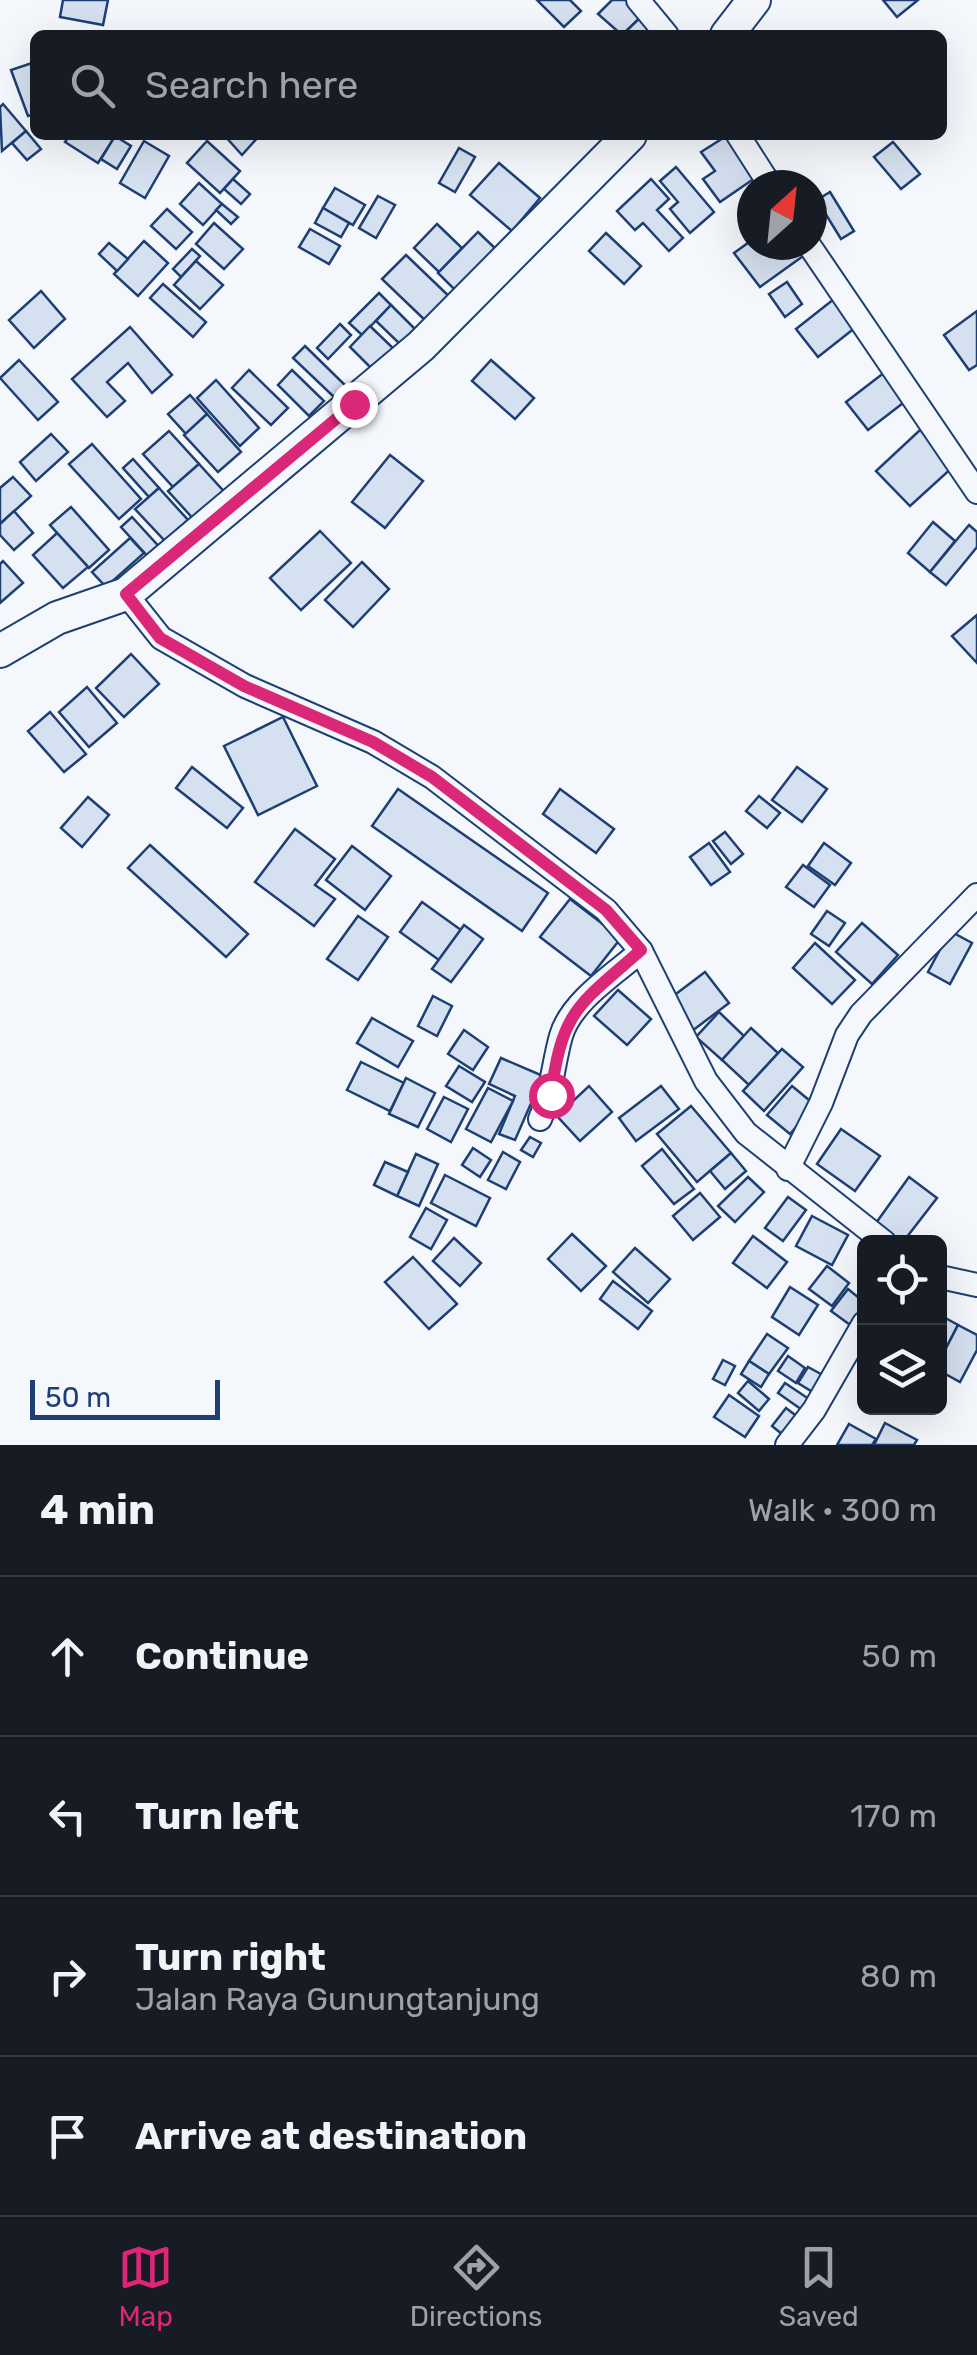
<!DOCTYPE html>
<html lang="en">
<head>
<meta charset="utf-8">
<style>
  :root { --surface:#171b24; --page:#20242c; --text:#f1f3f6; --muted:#9ea1a6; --line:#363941; --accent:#db2777 }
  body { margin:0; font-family:Rubik,sans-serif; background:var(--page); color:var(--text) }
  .controls { position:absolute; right:30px; bottom:30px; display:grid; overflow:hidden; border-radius:15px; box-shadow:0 10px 40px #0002 }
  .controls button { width:90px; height:90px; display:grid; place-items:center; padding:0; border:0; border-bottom:2px solid var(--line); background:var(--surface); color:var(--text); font:50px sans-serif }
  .compass { position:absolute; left:737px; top:170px; width:90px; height:90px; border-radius:50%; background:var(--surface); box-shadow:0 10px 40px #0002; rotate:27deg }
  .scale { position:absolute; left:30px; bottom:25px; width:190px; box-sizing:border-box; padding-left:10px; border:5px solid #1d3f73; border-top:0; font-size:28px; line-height:35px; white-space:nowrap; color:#1d3f73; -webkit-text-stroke:8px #f4f7fb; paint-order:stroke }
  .stop { position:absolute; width:30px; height:30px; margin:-22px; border:8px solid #db2777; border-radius:50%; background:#fff }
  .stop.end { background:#db2777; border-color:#fff; box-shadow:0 2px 10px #0008 }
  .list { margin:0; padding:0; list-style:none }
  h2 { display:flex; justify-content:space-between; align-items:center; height:130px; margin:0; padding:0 40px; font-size:42px }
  h2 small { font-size:32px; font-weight:400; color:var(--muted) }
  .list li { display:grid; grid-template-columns:65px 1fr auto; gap:30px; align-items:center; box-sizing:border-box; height:160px; padding:0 40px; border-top:2px solid var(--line) }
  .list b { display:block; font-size:38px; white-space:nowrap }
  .list p { margin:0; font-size:32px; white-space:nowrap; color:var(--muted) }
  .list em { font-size:32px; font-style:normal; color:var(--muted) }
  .icon { flex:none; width:55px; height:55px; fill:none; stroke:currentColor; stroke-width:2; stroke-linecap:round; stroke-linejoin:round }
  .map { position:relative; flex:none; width:977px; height:1445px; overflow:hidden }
  .search { position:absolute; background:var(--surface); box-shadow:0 10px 40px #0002; left:30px; right:30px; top:30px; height:110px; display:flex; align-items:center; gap:25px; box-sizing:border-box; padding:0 35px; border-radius:15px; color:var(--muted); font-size:38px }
  .sheet { height:770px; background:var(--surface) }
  nav { display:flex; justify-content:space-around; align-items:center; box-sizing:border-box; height:140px; border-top:2px solid var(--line); background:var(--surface); font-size:28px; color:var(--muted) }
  nav a { display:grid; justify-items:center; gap:5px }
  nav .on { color:var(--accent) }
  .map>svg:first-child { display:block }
</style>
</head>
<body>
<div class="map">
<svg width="977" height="1445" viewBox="0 0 977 1445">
  <rect width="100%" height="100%" fill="#f4f7fb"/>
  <!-- building -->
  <g fill="#d5e0f0" stroke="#1d3f73" stroke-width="2.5">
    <polygon points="63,0 108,0 103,25 60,17"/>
    <polygon points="537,0 570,0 581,11 564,27"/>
    <polygon points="612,0 628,0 643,15 622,35 598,14"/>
    <polygon points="883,0 918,0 897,17"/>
    <polygon points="643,15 662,35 622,35"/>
    <polygon points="35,62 35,114 28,116 11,70"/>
    <polygon points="3,104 26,131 2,151 0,107"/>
    <polygon points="26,131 41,149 27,160 12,143"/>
    <polygon points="70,135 116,135 98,163 65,142"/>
    <polygon points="224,135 260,135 242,155"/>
    <polygon points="728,135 758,176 720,202 703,179 715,171 701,152"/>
    <polygon points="115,136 131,146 117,169 101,159"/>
    <polygon points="144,141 169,156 145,198 120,183"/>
    <polygon points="207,141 240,171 220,193 187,163"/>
    <polygon points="893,142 920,174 901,189 874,157"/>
    <polygon points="459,148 475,157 455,192 439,183"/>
    <polygon points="499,163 540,198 512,231 470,195"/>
    <polygon points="676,167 714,212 690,233 670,209 678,202 660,181"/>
    <polygon points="233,179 250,194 241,204 224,189"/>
    <polygon points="651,179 669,199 657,210 683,238 669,251 643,223 635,230 617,211"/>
    <polygon points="199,183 222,204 203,225 180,204"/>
    <polygon points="335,188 365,205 353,225 323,208"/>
    <polygon points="830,192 854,231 841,239 817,200"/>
    <polygon points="378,196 395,205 376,238 359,228"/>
    <polygon points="222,204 238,217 231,224 216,210"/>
    <polygon points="323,208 349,223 341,237 315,223"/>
    <polygon points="167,209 192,232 176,249 151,226"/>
    <polygon points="214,223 243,249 224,269 196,244"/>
    <polygon points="437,224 462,248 439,272 414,248"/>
    <polygon points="310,229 340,246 329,264 299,247"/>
    <polygon points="478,232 498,251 458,293 438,273"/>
    <polygon points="606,233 641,266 624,284 589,251"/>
    <polygon points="752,240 752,245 800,245 806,254 760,287 734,253"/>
    <polygon points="144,241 168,263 138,296 114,274"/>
    <polygon points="109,243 128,259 117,271 99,254"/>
    <polygon points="192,249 200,256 181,277 173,269"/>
    <polygon points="406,255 454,301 430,325 382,279"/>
    <polygon points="196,261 223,285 200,309 174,285"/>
    <polygon points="787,282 802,304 785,317 769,294"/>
    <polygon points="163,284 206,322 193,337 150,298"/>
    <polygon points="41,291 65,319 34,348 9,320"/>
    <polygon points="379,293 391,305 362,335 349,323"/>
    <polygon points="834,299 856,327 818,357 796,329"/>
    <polygon points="391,305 417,331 402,346 376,321"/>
    <polygon points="977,311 977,365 969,370 944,335"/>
    <polygon points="340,324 351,335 328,359 317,348"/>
    <polygon points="370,326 396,351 375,372 350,347"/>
    <polygon points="130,327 172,375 152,393 128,363 107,382 125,401 107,417 72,379"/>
    <polygon points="305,346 346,386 335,398 293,358"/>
    <polygon points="19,360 58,402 38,420 0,378"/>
    <polygon points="491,360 534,398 515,419 472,381"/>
    <polygon points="249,370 288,408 271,425 232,388"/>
    <polygon points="292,370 324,401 309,416 278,385"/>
    <polygon points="885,372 907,400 868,430 846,402"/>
    <polygon points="216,380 259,428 240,446 197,398"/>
    <polygon points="190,395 207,414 186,434 168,414"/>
    <polygon points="207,414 241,452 218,472 184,435"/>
    <polygon points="920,430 954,466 910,506 876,471"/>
    <polygon points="169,431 199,464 173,487 143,454"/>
    <polygon points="51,434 68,452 36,481 20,462"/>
    <polygon points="92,444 141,499 119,519 69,464"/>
    <polygon points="390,455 423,481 385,528 352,502"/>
    <polygon points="133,459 159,488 149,497 123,468"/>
    <polygon points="199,464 229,497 198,524 168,491"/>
    <polygon points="13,477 31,496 0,524 0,488"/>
    <polygon points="159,488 188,520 165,541 135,509"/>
    <polygon points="71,507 109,550 89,568 50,525"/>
    <polygon points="14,511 33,533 14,550 0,535 0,524"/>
    <polygon points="132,517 163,551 152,561 121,527"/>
    <polygon points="933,522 955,541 930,572 908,553"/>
    <polygon points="969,525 977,532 977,547 946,585 930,572"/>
    <polygon points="320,531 351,563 301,610 270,578"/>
    <polygon points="57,533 88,567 63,588 33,555"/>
    <polygon points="130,538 144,553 106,587 92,572"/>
    <polygon points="3,561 23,583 0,603 0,564"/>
    <polygon points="362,562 389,589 353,627 325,600"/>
    <polygon points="977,615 977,663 952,636"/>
    <polygon points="131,654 159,684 124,717 96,688"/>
    <polygon points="87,687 117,723 89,747 59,712"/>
    <polygon points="50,712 86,754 64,772 28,731"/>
    <polygon points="283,717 317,786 258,815 224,746"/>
    <polygon points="192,767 243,808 227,828 176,788"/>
    <polygon points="797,767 827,789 802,822 772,800"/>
    <polygon points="398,789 548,893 522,931 372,826"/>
    <polygon points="560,789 614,829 596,853 543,814"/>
    <polygon points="759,796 780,813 767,828 746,811"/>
    <polygon points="88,797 109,815 82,847 61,828"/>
    <polygon points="295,829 335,859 315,885 335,899 314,926 255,882"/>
    <polygon points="725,832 743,854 731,864 713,841"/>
    <polygon points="709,843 730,872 711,885 690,857"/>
    <polygon points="824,843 851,863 835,885 808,866"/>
    <polygon points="150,845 248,934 226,957 128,868"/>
    <polygon points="352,846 391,876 365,910 326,880"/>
    <polygon points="803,865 830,885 814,907 786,887"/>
    <polygon points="570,899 621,938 591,976 540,937"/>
    <polygon points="422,902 461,930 439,960 400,932"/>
    <polygon points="827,911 845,923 829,946 811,934"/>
    <polygon points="358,916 388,937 358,980 327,959"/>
    <polygon points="862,923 898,955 872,984 836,952"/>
    <polygon points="464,925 483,939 451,982 432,969"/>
    <polygon points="950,931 972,943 950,984 928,972"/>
    <polygon points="815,943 855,980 832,1004 793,968"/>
    <polygon points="705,972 729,1003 692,1031 668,1000"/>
    <polygon points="618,990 651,1019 627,1045 594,1016"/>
    <polygon points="433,996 452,1006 437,1036 418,1026"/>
    <polygon points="719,1012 744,1036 722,1060 696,1037"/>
    <polygon points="372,1018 413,1041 398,1067 357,1043"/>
    <polygon points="751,1028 778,1053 749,1085 722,1060"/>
    <polygon points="464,1030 488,1047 473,1070 448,1054"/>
    <polygon points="782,1049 803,1067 764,1111 743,1091"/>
    <polygon points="501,1058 543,1076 515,1140 499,1134 515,1096 489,1084"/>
    <polygon points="361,1062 404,1083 390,1111 347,1090"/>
    <polygon points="459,1066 485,1082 472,1102 446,1086"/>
    <polygon points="406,1078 435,1093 418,1127 389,1114"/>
    <polygon points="589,1086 612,1112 580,1141 557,1116"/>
    <polygon points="661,1086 679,1109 636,1141 619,1118"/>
    <polygon points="792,1086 815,1105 790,1134 767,1115"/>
    <polygon points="488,1088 513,1101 491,1142 466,1129"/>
    <polygon points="444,1097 468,1109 451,1142 427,1129"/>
    <polygon points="691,1106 731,1153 697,1182 657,1134"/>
    <polygon points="841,1129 880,1156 855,1191 817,1164"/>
    <polygon points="530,1137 541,1143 533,1157 521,1150"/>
    <polygon points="473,1148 491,1160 480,1177 462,1165"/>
    <polygon points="662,1149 694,1189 674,1204 642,1166"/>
    <polygon points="503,1152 520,1162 506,1189 488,1180"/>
    <polygon points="731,1153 746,1171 725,1189 710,1171"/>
    <polygon points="416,1154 438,1164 419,1206 397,1196"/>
    <polygon points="385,1162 408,1172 397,1196 374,1185"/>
    <polygon points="445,1175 490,1198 476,1226 431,1203"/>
    <polygon points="748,1177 764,1192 735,1222 718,1206"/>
    <polygon points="909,1177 937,1198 903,1242 876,1223"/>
    <polygon points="700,1193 720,1217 693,1240 673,1216"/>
    <polygon points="788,1197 806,1210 783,1241 765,1228"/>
    <polygon points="426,1208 447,1220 431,1249 410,1237"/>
    <polygon points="812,1216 848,1235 832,1265 796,1246"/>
    <polygon points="572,1234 606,1266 581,1291 548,1259"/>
    <polygon points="753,1236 787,1262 767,1288 733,1263"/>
    <polygon points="454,1238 481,1263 460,1286 433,1261"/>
    <polygon points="635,1248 670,1279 648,1303 613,1272"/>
    <polygon points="413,1257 457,1304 429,1329 385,1282"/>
    <polygon points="827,1266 849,1283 832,1306 809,1289"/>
    <polygon points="613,1281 652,1311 638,1329 600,1299"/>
    <polygon points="790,1287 818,1305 799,1335 772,1317"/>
    <polygon points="848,1289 864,1302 864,1312 853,1327 831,1311"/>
    <polygon points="940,1315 958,1325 940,1360"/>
    <polygon points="958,1325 977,1335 977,1350 960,1382 940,1371 940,1360"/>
    <polygon points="767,1334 788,1348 769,1374 749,1361"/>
    <polygon points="788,1356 805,1368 796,1383 778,1371"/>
    <polygon points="723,1360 735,1366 725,1385 713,1379"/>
    <polygon points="749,1361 769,1374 761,1387 741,1374"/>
    <polygon points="808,1367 830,1379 819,1396 798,1383"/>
    <polygon points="748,1381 769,1399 759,1411 738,1393"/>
    <polygon points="785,1383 812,1401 805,1412 778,1393"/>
    <polygon points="729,1395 759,1416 745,1437 714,1417"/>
    <polygon points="786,1408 803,1421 788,1439 772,1426"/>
    <polygon points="885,1423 917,1440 914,1445 874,1445"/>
    <polygon points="849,1424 876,1439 872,1445 837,1445"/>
  </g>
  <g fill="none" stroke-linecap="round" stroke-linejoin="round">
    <!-- street casing -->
    <g stroke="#1d3f73" stroke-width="26">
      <g id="street">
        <polyline points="638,0 667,35"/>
        <polyline points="738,135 770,185"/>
        <polyline points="809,245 977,492"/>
        <polyline points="126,594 161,638 245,686 373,742 432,777 606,910 641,951 706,1081 746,1133 884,1242"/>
        <path d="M540 1119C552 1092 553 1064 561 1036 571 1001 615 974 641 951"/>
        <polyline points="788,1169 821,1103 847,1035 861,1014 977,895"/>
        <polyline points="940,1277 977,1285"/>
        <polyline points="787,1445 814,1410 864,1323"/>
      </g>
    </g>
    <!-- secondary casing -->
    <g stroke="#1d3f73" stroke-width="36">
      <g id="secondary">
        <polyline points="727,35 754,0"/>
        <polyline points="0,651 57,618 126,594 421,346 630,135"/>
      </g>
    </g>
    <!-- street -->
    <use href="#street" stroke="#f4f7fb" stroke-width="22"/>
    <!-- secondary -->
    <use href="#secondary" stroke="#f4f7fb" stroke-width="32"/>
  </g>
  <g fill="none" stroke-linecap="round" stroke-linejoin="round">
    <!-- route -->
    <path stroke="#db2777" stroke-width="12" d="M354 404 126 594 160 638 244 686 373 742 432 777 606 910 641 950C579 1005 562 1009 551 1095"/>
  </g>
</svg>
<div class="controls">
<button><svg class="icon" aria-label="locate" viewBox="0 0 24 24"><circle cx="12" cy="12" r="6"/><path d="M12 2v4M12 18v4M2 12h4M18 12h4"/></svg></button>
<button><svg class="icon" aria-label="layers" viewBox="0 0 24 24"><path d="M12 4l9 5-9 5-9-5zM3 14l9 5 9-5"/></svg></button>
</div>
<svg class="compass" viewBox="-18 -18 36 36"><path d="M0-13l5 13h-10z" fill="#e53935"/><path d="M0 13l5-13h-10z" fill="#9ea1a6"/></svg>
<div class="scale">50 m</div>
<div class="stop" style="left:551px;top:1095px"></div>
<div class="stop end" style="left:354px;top:404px"></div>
<div class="search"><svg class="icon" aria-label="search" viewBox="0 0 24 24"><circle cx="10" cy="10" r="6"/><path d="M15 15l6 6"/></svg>Search here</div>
</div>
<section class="sheet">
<h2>4 min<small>Walk · 300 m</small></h2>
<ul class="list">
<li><svg class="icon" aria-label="ahead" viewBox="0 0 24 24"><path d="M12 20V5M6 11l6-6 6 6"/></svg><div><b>Continue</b></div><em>50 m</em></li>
<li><svg class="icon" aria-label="left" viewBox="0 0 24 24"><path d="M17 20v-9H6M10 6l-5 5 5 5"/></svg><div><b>Turn left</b></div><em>170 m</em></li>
<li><svg class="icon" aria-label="right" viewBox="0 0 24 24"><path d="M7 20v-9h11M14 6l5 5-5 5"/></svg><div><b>Turn right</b><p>Jalan Raya Gunungtanjung</p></div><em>80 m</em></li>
<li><svg class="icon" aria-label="arrive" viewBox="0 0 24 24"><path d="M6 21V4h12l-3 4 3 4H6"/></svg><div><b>Arrive at destination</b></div></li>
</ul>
</section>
<nav>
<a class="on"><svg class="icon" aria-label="map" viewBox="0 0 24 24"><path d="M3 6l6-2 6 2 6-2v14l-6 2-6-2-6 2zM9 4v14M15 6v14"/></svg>Map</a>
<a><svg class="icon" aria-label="directions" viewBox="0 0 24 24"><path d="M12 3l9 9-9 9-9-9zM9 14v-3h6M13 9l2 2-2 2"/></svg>Directions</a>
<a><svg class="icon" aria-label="saved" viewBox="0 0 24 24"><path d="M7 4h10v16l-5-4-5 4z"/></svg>Saved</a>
</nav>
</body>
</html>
